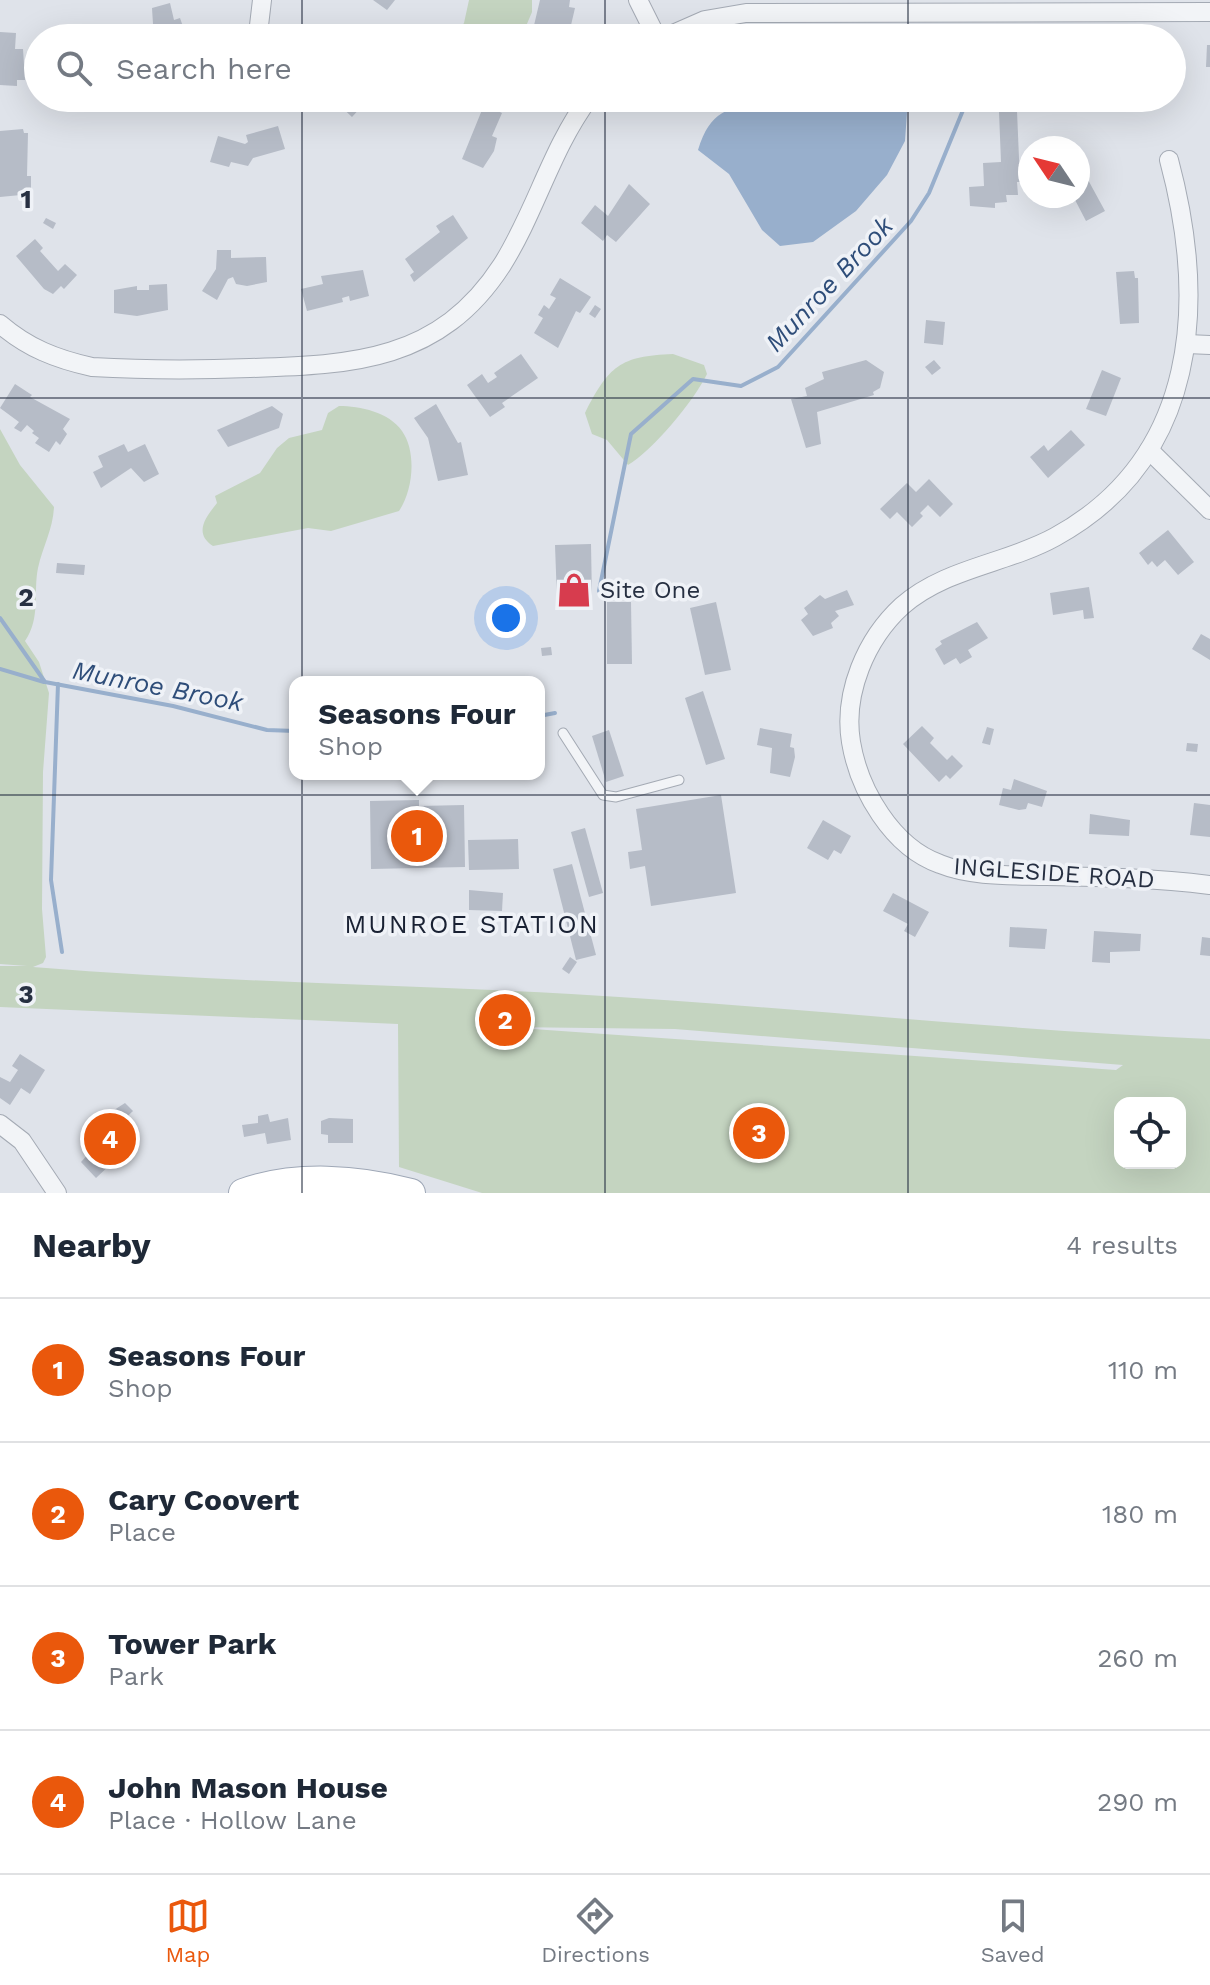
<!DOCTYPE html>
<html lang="en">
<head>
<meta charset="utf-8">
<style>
  :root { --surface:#fff; --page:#f6f6f7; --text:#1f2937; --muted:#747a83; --line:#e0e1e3; --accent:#ea580c }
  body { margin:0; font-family:"Work Sans",sans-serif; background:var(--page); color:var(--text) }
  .controls { position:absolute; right:24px; bottom:24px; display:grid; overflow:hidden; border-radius:16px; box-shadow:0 8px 32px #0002 }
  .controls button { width:72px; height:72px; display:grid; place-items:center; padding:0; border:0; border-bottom:2px solid var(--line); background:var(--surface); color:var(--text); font:40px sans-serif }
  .compass { position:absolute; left:1018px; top:136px; width:72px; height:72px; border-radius:50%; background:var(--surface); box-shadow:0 8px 32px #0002; rotate:305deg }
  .you { position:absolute; left:506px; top:618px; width:28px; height:28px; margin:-20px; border:6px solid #fff; border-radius:50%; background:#1a73e8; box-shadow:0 0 0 12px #1a73e833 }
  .badge { display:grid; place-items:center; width:52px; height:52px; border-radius:50%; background:var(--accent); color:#fff; font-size:26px; font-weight:700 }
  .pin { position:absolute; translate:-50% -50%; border:4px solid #fff; box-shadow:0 2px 8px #0006 }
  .popup { position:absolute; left:289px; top:676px; width:256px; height:104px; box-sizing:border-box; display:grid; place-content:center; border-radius:16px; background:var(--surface); filter:drop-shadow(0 2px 6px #0005); font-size:26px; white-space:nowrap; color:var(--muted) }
  .popup b { font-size:30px; color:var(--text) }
  .popup::after { content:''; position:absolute; left:50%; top:100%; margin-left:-16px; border:16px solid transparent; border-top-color:var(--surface) }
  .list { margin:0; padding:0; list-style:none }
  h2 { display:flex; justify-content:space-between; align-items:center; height:104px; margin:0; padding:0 32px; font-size:34px }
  h2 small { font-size:26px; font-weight:400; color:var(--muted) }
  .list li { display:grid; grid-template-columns:52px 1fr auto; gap:24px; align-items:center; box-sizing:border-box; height:144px; padding:0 32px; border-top:2px solid var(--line) }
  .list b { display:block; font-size:30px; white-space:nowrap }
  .list p { margin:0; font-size:26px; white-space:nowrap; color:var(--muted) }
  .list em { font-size:26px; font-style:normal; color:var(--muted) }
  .icon { flex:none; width:44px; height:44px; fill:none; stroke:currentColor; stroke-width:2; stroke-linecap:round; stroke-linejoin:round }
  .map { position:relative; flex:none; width:1210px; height:1193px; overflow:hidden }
  .search { position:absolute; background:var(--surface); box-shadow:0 8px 32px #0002; left:24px; right:24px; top:24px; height:88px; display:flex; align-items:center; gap:20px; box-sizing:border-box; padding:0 28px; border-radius:44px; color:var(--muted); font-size:30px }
  .sheet { height:680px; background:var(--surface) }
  nav { display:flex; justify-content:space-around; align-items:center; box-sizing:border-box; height:112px; border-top:2px solid var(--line); background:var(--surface); font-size:22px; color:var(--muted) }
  nav a { display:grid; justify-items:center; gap:4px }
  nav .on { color:var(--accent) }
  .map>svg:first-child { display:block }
</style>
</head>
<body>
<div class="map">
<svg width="1210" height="1193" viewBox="0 0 1210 1193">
  <rect width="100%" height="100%" fill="#dfe3ea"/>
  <!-- green -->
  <g fill="#c4d4c0" fill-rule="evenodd">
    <polygon points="469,0 532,0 532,12 521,38 454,38 464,23"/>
    <path d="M673 354 704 365 707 374C694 401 652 451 628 465L607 440 592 434 585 413C609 366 620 356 673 354Z"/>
    <path d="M339 406C360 406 389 412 402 431 417 452 413 491 399 511L331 531 308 528 213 546C193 533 206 517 217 503L215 496 260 473 277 448 289 438 322 430 328 413Z"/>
    <path d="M0 429 20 465 54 507C53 529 43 546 38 568 33 592 41 618 25 641L39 662 49 693 43 772 42 909 46 957 43 963 33 967C212 982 392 984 571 994 784 1006 996 1030 1210 1039V1193H482L399 1167 398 1024 0 1007V966H27L0 964ZM503 1027 675 1029 1123 1065 1116 1070ZM1180 1103V1163H1120V1103Z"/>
  </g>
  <!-- water -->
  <path fill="#98afcc" d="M764 98H908L905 141 887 175 856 211 813 242 780 246 762 230 729 174 698 150C711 109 726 111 764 98Z"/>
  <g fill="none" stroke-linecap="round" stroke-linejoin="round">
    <!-- stream -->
    <g stroke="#98afcc" stroke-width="4">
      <polyline points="992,38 996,27"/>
      <polyline points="599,591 631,434 693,379 741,386 778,367 911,221 929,193 968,98"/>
      <polyline points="0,618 45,682 173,706 267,730 295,731"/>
      <polyline points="0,669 44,682"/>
      <polyline points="58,684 51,880 62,952"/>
      <polyline points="539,716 555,713"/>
    </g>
  </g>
  <!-- building -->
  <g fill="#b6bcc7">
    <polygon points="373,0 395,0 387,10"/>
    <polygon points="540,0 570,0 569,7 575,8 568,38 531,38"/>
    <polygon points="170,3 174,20 180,18 187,38 148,38 145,26 153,24 152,8"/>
    <polygon points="0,32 16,33 15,49 23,49 25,80 17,80 17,86 0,85"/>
    <polygon points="1207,45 1210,45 1210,67 1206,67"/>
    <polygon points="332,98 379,98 368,109 363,105 352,117"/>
    <polygon points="1110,98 1130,98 1120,108"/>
    <polygon points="484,105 502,113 492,136 497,138 494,151 483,168 462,159"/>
    <polygon points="1017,111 1020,182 1017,182 1018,195 1006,195 1007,202 995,203 995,208 970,206 969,187 984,186 983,163 1001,162 999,112"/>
    <polygon points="278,126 285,149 253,158 248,166 231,162 229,167 210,162 218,136 245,144 248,142 246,135"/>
    <polygon points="23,129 24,133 28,133 27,176 31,176 31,194 0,197 0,131"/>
    <polygon points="1087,178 1105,211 1086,221 1073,196 1078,196 1078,182"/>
    <polygon points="629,184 650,204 616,242 607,235 603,241 581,223 595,205 608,216"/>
    <polygon points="453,215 468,238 414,282 410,275 414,272 405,259 440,232 436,226"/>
    <polygon points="46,218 56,223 53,229 43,223"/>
    <polygon points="35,239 43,248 40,251 58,271 65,264 77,275 64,289 61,286 53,294 44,289 16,256"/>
    <polygon points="217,250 231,250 231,258 266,257 267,282 247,286 236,284 233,277 228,279 217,300 202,291 216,269"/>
    <polygon points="363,270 369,296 350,301 349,296 342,298 343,302 307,311 301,289 323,284 321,276"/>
    <polygon points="1134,271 1135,278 1138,278 1139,323 1120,324 1116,272"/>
    <polygon points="560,278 591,297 580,313 576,311 558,348 534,333 543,318 538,315 544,305 549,309 556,298 550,295"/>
    <polygon points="167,284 168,310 137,316 114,313 114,290 137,286 137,290 149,290 149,285"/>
    <polygon points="595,305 601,309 595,318 589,314"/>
    <polygon points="926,320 945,322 943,345 924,343"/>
    <polygon points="521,354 538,378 502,403 505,407 490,417 467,385 482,374 488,383 497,377 494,373"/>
    <polygon points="866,360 884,372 880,388 873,392 874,395 817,412 821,444 806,448 791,399 807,396 805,388 824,379 822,372"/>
    <polygon points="934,360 941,368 932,375 925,367"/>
    <polygon points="1102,370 1121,378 1106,416 1086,409"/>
    <polygon points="15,384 32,395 30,397 70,419 63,429 67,434 60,445 56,441 49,452 35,443 39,438 32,433 34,431 27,425 21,432 14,428 19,422 0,408"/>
    <polygon points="436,404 458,443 461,442 468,475 438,481 428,438 414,418"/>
    <polygon points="272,406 283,414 279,428 228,447 217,430"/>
    <polygon points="1071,430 1085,445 1048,478 1030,457 1044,445 1048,451"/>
    <polygon points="124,444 128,452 145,444 159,474 144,482 131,468 101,488 93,472 103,467 98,456"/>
    <polygon points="929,479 953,504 940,517 928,505 920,513 923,516 912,527 897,512 890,519 880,509 907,483 916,492"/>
    <polygon points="1168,530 1194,562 1178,575 1165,560 1157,567 1152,561 1148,565 1139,553"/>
    <polygon points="591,544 592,600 557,600 555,545"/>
    <polygon points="57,563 85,565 84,575 56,573"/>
    <polygon points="1089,587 1094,618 1084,619 1083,610 1053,615 1050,593"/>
    <polygon points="847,590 854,605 835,611 839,616 831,623 833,628 813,636 801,620 808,614 804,608 820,595 825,599"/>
    <polygon points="607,602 631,602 632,664 607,664"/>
    <polygon points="716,602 731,670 705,675 690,608"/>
    <polygon points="977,622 988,638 968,650 972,657 960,664 956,658 944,665 935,649 942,644 940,641"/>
    <polygon points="1201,634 1210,639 1210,660 1192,649"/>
    <polygon points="551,647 552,655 542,656 541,648"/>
    <polygon points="703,691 725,759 706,765 685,698"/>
    <polygon points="922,726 934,738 930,743 947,760 952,755 963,766 950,779 946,775 939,782 903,744"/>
    <polygon points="987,727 994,729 990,745 982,743"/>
    <polygon points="760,728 792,734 790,747 794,748 795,757 790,777 770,773 772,748 757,745"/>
    <polygon points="609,730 624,776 606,782 592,736"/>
    <polygon points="1187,743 1198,744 1197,752 1186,751"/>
    <polygon points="1014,779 1047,791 1042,807 1028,803 1026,809 1019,810 999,805 1003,788 1011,790"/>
    <polygon points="721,795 736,893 651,906 645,866 630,869 628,852 642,850 636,809"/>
    <polygon points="419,800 419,806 464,805 465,867 371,869 370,801"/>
    <polygon points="1194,803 1210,805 1210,837 1190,835"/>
    <polygon points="1090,814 1130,820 1129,836 1089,834"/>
    <polygon points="823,820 851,836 841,854 834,850 828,860 807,848"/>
    <polygon points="585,828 603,893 589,897 571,832"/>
    <polygon points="518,839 519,869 469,870 468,840"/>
    <polygon points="572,864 596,955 576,960 553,869"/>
    <polygon points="469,890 503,893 502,911 469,910"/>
    <polygon points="893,893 929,912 915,937 904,931 908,924 883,911"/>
    <polygon points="1010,927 1047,929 1045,949 1009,947"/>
    <polygon points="1094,931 1141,934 1140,951 1110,952 1110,963 1092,962"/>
    <polygon points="1202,937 1210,938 1210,956 1200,955"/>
    <polygon points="570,957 577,962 569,974 562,969"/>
    <polygon points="20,1054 45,1070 30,1094 21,1088 10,1105 0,1098 0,1077 10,1082 18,1070 12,1066"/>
    <polygon points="125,1103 133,1111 115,1128 123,1135 105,1151 114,1161 96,1178 81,1162 110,1130 100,1119"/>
    <polygon points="268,1114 270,1122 288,1118 291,1140 267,1144 265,1133 244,1137 242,1125 258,1123 258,1116"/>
    <polygon points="329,1118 353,1119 353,1143 328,1143 328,1135 321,1134 321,1121"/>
  </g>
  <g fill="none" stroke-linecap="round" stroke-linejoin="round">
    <!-- service casing -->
    <g stroke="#a4aab4" stroke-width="11">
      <polyline id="service" points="563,733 603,795 616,797 679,780"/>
    </g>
    <!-- minor casing -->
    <g stroke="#a4aab4" stroke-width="20">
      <g id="minor">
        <polyline points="638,0 657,38"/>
        <polyline points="258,34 262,0"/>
        <polyline points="664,38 705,20 746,13 1210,12"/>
        <path d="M1169 160C1207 302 1199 458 1055 537 1006 564 945 568 902 606 866 639 843 693 851 742 859 790 892 847 940 864 972 877 1013 875 1047 876 1102 877 1156 878 1210 885"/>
        <path d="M0 324C28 348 56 359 92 367 145 370 198 370 250 368 353 365 440 361 502 265 536 211 551 149 589 98"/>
        <polyline points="1187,344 1210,345"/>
        <polyline points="1149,450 1210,510"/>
        <polyline points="0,1124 22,1141 57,1193"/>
      </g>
    </g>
    <!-- primary casing -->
    <g stroke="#9ea7b6" stroke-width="30">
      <path id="primary" d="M243 1193C295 1174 359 1179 411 1193"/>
    </g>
    <!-- service -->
    <use href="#service" stroke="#f2f4f7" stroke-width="9"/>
    <!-- minor -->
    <use href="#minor" stroke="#f2f4f7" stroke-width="18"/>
    <!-- primary -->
    <use href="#primary" stroke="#fff" stroke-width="28"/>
  </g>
  <!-- grid -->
  <path fill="none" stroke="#273042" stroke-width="2" stroke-opacity="0.55" d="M302 0V38M605 0V38M908 0V38M302 98V1193M605 98V1193M908 98V1193M0 398H1210M0 795H1210"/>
  <!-- icons -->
  <defs>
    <g id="shop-bare" transform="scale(2.76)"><path d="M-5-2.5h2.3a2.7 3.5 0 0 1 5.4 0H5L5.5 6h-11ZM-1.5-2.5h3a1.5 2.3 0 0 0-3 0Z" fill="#d73c4e" stroke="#eff2f7" stroke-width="2.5" paint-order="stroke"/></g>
  </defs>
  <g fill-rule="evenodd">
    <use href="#shop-bare" x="574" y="590"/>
  </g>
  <g text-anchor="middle" stroke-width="7" stroke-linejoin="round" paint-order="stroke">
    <!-- poi labels -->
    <g font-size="24" fill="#273042" stroke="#eff2f7" text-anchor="start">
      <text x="600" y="598">Site One</text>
    </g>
    <!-- street labels -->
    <g font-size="24" fill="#273042" stroke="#eff2f7">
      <text transform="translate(1054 873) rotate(4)" y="8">INGLESIDE ROAD</text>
    </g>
    <!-- water labels -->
    <g font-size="26" font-style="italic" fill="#2e4d79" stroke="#eff2f7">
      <text transform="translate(829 284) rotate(-47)" y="9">Munroe Brook</text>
      <text transform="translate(158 686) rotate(11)" y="9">Munroe Brook</text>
    </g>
    <!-- neighbourhood labels -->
    <g font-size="26" letter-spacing="2" fill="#192133" stroke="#eff2f7">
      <text x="472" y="933">MUNROE STATION</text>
    </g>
  </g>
  <g font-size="26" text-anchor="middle" font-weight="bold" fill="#273042" stroke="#eff2f7" stroke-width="7" stroke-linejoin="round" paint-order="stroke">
    <text x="26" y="208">1</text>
    <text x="26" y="606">2</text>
    <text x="26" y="1003">3</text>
  </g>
</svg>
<div class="controls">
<button><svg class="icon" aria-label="locate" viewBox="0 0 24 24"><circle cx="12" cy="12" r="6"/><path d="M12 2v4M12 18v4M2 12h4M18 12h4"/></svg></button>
</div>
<svg class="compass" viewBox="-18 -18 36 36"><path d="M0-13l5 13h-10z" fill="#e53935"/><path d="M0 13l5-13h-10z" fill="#747a83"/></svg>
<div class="you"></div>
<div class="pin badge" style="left:417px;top:836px">1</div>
<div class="popup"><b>Seasons Four</b>Shop</div>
<div class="pin badge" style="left:505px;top:1020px">2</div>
<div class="pin badge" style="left:759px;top:1133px">3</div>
<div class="pin badge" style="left:110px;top:1139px">4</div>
<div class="search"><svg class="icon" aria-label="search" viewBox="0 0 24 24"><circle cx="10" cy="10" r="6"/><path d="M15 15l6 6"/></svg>Search here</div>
</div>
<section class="sheet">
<h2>Nearby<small>4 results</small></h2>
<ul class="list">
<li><span class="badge">1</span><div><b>Seasons Four</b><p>Shop</p></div><em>110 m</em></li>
<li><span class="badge">2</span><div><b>Cary Coovert</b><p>Place</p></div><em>180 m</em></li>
<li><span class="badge">3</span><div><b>Tower Park</b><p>Park</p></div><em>260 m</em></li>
<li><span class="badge">4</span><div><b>John Mason House</b><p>Place · Hollow Lane</p></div><em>290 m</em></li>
</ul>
</section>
<nav>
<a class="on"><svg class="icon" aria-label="map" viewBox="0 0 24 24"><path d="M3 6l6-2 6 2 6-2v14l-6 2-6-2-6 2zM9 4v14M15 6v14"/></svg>Map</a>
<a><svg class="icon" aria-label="directions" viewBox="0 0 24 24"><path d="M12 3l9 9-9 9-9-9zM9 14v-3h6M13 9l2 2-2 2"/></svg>Directions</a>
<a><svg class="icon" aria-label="saved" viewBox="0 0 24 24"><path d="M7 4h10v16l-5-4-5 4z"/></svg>Saved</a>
</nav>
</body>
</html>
